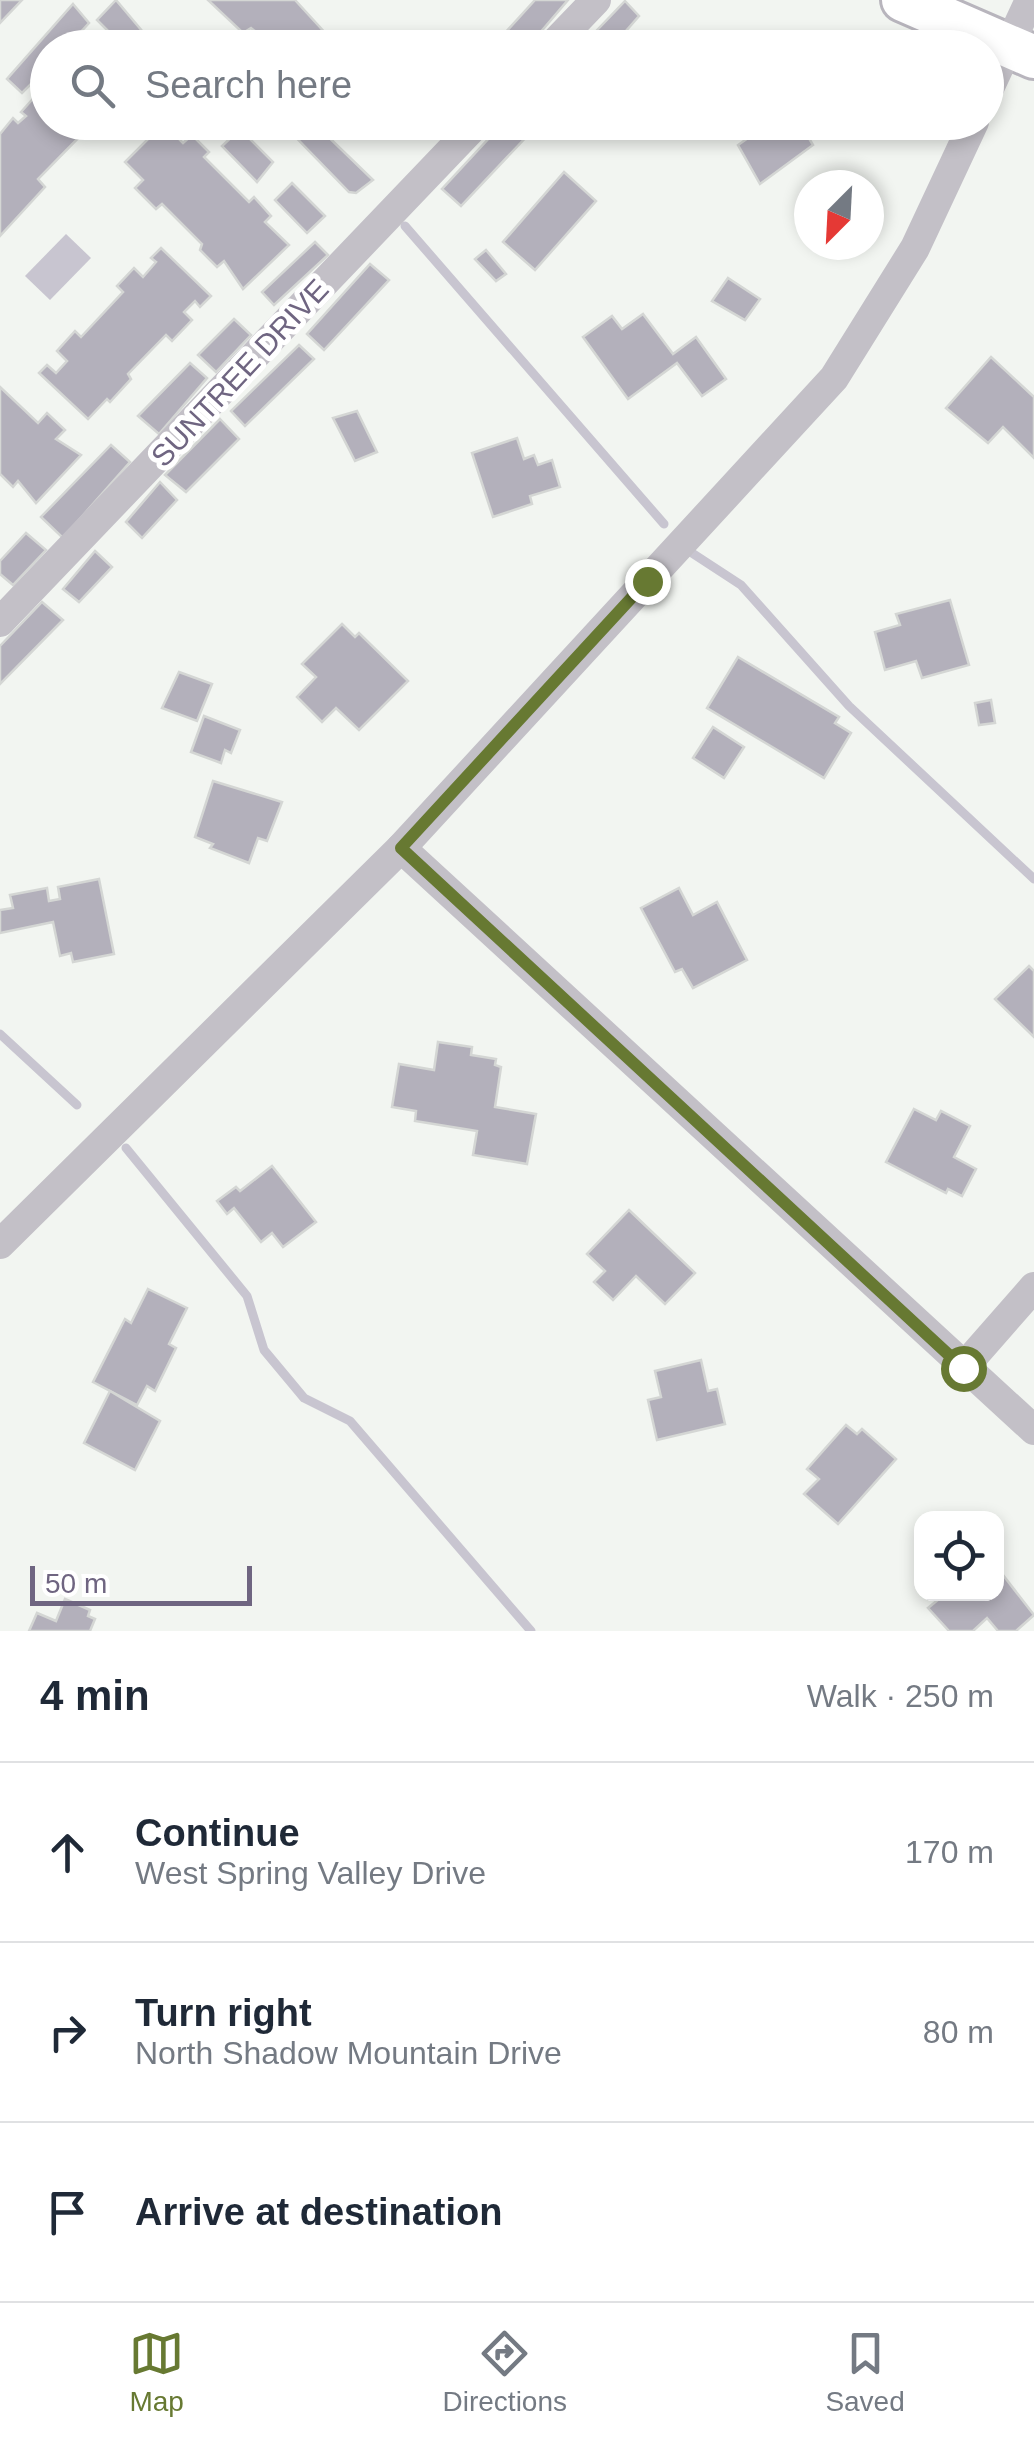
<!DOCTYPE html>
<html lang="en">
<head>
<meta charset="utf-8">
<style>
  :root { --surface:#fff; --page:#f6f6f7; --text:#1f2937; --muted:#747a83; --line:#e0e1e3; --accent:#677932 }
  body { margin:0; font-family:Arial,sans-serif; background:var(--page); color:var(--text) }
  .controls { position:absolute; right:30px; bottom:30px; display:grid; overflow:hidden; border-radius:20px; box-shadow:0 5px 15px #0003 }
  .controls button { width:90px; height:90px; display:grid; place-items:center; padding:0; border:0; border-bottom:2px solid var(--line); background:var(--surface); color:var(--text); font:50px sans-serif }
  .compass { position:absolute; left:794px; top:170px; width:90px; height:90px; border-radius:50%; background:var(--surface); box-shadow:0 5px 15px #0003; rotate:204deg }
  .scale { position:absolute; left:30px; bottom:25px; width:222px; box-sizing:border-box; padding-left:10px; border:5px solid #6f6581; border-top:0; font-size:28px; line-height:35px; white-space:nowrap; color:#6f6581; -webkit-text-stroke:8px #fff; paint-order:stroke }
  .stop { position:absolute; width:30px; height:30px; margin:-22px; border:8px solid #677932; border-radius:50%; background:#fff }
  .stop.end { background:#677932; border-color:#fff; box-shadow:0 2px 10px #0008 }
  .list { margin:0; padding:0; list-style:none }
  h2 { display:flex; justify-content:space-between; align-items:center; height:130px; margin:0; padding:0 40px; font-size:42px }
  h2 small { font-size:32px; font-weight:400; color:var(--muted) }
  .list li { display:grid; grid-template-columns:65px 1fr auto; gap:30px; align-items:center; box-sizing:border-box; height:180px; padding:0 40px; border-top:2px solid var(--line) }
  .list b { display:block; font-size:38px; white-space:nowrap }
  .list p { margin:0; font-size:32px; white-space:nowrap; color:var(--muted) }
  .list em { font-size:32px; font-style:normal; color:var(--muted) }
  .icon { flex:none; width:55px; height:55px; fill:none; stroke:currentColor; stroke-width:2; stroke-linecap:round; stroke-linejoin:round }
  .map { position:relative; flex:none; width:1034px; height:1631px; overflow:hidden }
  .search { position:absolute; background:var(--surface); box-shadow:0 5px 15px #0003; left:30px; right:30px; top:30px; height:110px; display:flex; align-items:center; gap:25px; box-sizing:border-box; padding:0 35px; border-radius:55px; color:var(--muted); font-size:38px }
  .sheet { height:670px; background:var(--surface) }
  nav { display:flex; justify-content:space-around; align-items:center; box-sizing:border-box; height:140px; border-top:2px solid var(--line); background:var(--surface); font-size:28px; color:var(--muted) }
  nav a { display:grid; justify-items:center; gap:5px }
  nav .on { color:var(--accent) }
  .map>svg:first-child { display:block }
</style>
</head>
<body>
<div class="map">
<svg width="1034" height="1631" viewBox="0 0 1034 1631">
  <rect width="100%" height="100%" fill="#f2f5f1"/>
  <!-- water -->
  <polygon fill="#c8c5d0" points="66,234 91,258 50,300 25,276"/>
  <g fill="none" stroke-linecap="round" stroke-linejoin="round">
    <!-- stream -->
    <g stroke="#c8c5d0" stroke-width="9">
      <polyline points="405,226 664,524"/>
      <polyline points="692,553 741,585 849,706 1034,879"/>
      <polyline points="0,1034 77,1105"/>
      <polyline points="126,1148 247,1296 264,1350 304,1398 350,1421 531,1631"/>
    </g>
  </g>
  <!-- building -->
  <g fill="#b3b0bb" stroke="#d4d6d4" stroke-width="2.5">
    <polygon points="0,0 22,0 0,23"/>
    <polygon points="116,0 148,38 139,48 125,48 97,20"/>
    <polygon points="208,0 295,0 339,48 257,48 254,45 261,36 251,28 243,33"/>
    <polygon points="535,0 568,0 527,48 519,48 504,34"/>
    <polygon points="625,1 639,16 611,48 580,48"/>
    <polygon points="73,4 89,23 66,48 48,48 48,67 22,93 7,79"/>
    <polygon points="48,82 48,122 94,122 38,179 45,187 0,236 0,134 13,118 18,123 26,116 21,112"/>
    <polygon points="165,122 176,125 171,131 183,143 192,135 209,152 204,157 249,202 254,197 271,216 265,222 289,245 243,289 224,261 217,267 200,250 202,244 162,204 156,209 135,188 143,180 125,162"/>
    <polygon points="281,122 313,122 373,180 356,193 349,192"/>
    <polygon points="504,122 520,122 530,133 461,206 442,189"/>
    <polygon points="749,122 828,122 829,125 810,140 813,145 760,184 738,145 755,133"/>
    <polygon points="240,129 273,162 257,182 222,146"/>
    <polygon points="564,172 596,201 535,270 503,242"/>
    <polygon points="292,183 325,216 307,233 275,200"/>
    <polygon points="315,242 328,255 274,305 262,292"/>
    <polygon points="161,248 211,296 200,307 195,301 184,312 192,320 172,341 166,335 128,374 131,379 110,402 107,399 88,419 39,373 47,365 56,373 67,361 57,351 75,331 81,337 123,292 117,286 134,268 143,277 156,262 151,258"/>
    <polygon points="486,250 506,274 496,281 475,259"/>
    <polygon points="370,264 389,280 324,350 307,334"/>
    <polygon points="728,278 760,299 745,320 712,301"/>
    <polygon points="643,314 673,354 696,337 726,379 702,396 677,363 628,399 583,337 612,316 622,329"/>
    <polygon points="234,319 251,335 216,372 198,355"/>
    <polygon points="299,345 314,359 245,426 231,411"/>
    <polygon points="991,357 1034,397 1034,458 1003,427 988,443 946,408"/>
    <polygon points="190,363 207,378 159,434 138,416"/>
    <polygon points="0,387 38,423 47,413 65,430 56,439 81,455 36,503 18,481 13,487 0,474"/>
    <polygon points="357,411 377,452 355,461 333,418"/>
    <polygon points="220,419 239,439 186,492 165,475"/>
    <polygon points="517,438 524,459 534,455 538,465 552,460 560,487 530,496 532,504 493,517 472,453"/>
    <polygon points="111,445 130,462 63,538 41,517"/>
    <polygon points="160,482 177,500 142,538 126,522"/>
    <polygon points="26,533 46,550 13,585 0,574 0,561"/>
    <polygon points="95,551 112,567 79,602 63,589"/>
    <polygon points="950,600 969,665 922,678 916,661 885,670 875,632 900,625 896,614"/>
    <polygon points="42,602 63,620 0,684 0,646"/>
    <polygon points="342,624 355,637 359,633 408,681 359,730 336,708 322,722 297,697 316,677 302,664"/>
    <polygon points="738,657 839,717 835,723 851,733 824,778 707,708"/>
    <polygon points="179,672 212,684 197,721 162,708"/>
    <polygon points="991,700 995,723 979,725 975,703"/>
    <polygon points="204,716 240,730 231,753 225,750 221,763 191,752"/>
    <polygon points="713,727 744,747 724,778 693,758"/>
    <polygon points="213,781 282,802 267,841 258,838 249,863 210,848 213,844 195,837"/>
    <polygon points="99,879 114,954 73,962 71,953 60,956 53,922 0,933 0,910 13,908 10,895 47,888 49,901 60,899 58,887"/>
    <polygon points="679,888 693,915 717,902 747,960 693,988 682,969 675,972 641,908"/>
    <polygon points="1029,966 1034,971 1034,1037 995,999"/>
    <polygon points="438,1042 472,1047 471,1055 496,1059 495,1065 501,1067 495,1107 536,1114 527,1164 473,1155 477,1131 415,1121 416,1111 392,1107 399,1064 434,1070"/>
    <polygon points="914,1109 936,1120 941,1111 970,1126 954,1157 976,1169 962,1196 948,1189 946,1193 886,1162"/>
    <polygon points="272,1166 316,1222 283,1247 272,1233 261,1242 234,1208 227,1214 217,1201 236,1187 240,1191"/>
    <polygon points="629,1210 695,1273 665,1304 636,1276 613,1300 594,1282 605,1271 587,1254"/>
    <polygon points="148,1289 187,1308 169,1344 176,1348 155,1391 147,1386 137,1405 93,1382 125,1319 131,1323"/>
    <polygon points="701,1360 708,1391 717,1389 725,1424 657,1440 648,1400 661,1397 655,1371"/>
    <polygon points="110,1391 160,1421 135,1470 84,1443"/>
    <polygon points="846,1425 857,1434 862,1429 896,1459 838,1524 804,1494 819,1479 807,1469"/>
    <polygon points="996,1566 1034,1615 1016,1631 998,1631 987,1618 973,1631 949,1631 928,1608 945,1594 996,1594"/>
    <polygon points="65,1599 90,1610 88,1616 95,1619 90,1631 29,1631 37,1613 56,1621"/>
  </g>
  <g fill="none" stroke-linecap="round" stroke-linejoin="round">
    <!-- secondary casing -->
    <g stroke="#b8b5bd" stroke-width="48">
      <polyline id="secondary" points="903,0 1034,57"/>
    </g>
    <!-- street -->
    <g stroke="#c3c0c7" stroke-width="30">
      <polyline points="550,48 596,0"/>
      <polyline points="986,95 1030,0"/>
      <polyline points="0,622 478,122"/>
      <polyline points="401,848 1034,1430"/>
      <polyline points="0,1244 401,848 834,378 915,248 974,122"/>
      <polyline points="963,1368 1034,1287"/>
    </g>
    <!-- secondary -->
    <use href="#secondary" stroke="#fff" stroke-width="42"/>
  </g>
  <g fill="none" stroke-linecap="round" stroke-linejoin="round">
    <!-- route -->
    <polyline stroke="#677932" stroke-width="12" points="647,581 401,848 963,1368"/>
  </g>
  <g text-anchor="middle" stroke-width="10" stroke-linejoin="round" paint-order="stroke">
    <!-- street labels -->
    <g font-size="30" fill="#6f6581" stroke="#fff">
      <text transform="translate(240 373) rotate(-47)" y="10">SUNTREE DRIVE</text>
    </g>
  </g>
</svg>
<div class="controls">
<button><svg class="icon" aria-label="locate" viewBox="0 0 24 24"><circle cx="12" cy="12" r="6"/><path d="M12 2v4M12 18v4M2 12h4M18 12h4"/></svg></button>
</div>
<svg class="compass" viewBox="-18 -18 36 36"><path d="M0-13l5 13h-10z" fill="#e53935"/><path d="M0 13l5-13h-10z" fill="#747a83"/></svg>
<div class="scale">50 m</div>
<div class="stop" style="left:963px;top:1368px"></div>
<div class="stop end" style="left:647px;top:581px"></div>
<div class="search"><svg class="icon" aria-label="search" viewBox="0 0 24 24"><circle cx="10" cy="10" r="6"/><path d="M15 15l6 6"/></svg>Search here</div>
</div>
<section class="sheet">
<h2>4 min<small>Walk · 250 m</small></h2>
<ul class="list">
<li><svg class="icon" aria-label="ahead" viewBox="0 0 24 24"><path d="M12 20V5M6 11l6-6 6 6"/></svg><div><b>Continue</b><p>West Spring Valley Drive</p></div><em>170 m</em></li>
<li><svg class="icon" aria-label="right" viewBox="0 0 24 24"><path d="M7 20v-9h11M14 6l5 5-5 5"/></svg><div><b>Turn right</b><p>North Shadow Mountain Drive</p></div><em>80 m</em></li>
<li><svg class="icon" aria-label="arrive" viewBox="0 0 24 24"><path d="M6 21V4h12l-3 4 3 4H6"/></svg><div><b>Arrive at destination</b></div></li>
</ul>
</section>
<nav>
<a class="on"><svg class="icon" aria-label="map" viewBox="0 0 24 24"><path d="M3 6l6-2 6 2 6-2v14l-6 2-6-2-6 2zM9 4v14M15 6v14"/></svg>Map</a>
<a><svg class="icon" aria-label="directions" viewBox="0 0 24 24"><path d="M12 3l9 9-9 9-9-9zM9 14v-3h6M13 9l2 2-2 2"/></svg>Directions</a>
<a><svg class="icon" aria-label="saved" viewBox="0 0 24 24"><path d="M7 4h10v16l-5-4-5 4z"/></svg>Saved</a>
</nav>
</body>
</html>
